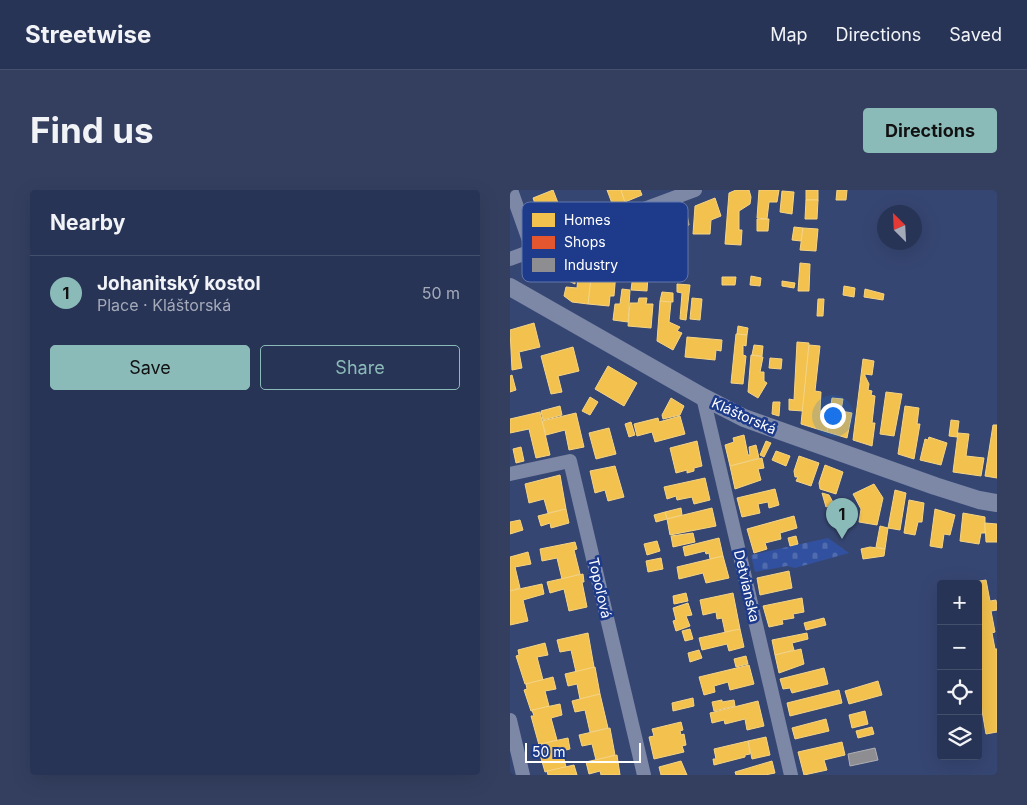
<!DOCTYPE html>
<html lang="en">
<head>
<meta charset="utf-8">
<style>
  :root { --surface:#283456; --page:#343f60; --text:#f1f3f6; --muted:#a5aab9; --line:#444f6c; --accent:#8bbbb9 }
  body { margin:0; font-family:Inter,sans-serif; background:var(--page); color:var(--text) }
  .controls { position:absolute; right:15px; bottom:15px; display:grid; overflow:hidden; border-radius:5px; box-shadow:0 5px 20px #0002 }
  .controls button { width:45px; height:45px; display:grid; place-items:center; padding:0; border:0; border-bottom:1px solid var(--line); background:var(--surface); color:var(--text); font:25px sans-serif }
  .compass { position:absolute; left:367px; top:15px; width:45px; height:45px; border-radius:50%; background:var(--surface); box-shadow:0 5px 20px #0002; rotate:336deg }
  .scale { position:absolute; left:15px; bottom:12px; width:116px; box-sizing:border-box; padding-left:5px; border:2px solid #fff; border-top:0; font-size:14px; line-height:18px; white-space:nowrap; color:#fff; -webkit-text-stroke:4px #1d3b8a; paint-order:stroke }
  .you { position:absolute; left:322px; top:225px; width:18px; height:18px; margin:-12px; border:4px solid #fff; border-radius:50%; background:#1a73e8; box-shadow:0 0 0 8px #1a73e833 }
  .badge { display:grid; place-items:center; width:32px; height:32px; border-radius:50%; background:var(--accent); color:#111; font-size:16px; font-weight:700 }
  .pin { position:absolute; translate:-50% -41px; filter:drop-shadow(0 1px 2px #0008) }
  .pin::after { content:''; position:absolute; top:26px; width:18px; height:15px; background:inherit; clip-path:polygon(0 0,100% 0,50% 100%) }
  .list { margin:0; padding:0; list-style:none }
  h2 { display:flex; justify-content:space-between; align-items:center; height:65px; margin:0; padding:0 20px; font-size:21px }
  h2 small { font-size:16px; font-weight:400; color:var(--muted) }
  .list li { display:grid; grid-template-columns:32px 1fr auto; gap:15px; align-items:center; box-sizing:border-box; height:75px; padding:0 20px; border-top:1px solid var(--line) }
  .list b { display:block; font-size:19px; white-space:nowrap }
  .list p { margin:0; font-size:16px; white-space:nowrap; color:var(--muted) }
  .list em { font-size:16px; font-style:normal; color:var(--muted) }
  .actions { display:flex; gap:10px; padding:15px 20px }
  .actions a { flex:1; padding:11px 0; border:1px solid var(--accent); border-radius:5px; text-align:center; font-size:18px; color:var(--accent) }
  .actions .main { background:var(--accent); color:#111 }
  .icon { flex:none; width:28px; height:28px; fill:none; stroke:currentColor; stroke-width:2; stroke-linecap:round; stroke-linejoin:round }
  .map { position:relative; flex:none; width:487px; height:585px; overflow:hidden; border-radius:5px }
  header { display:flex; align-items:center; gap:30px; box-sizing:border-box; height:70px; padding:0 25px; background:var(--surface); border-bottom:1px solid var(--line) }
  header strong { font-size:24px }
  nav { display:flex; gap:28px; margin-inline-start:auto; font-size:18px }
  .intro { display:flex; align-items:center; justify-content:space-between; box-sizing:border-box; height:120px; padding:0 30px }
  h1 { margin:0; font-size:35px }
  .button { padding:12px 22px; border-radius:5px; background:var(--accent); color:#111; font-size:18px; font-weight:700 }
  main { display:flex; gap:30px; padding:0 30px }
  aside { flex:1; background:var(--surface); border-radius:5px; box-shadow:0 5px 20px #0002 }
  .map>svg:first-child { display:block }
</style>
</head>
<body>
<header>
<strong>Streetwise</strong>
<nav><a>Map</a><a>Directions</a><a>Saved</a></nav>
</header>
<div class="intro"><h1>Find us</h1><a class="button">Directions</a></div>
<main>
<aside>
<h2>Nearby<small></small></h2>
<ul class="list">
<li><span class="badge">1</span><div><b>Johanitský kostol</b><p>Place · Kláštorská</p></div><em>50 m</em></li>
</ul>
<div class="actions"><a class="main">Save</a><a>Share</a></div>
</aside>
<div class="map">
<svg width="487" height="585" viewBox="0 0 487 585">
  <defs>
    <pattern id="cemetery-stones" width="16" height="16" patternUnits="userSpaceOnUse" patternTransform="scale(1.25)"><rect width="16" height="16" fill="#3151a0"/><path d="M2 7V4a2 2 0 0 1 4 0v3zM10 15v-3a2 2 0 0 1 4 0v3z" fill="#506bae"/></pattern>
  </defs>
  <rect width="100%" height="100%" fill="#364672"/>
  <!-- cemetery -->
  <polygon fill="url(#cemetery-stones)" points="318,348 339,363 285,378 277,376 245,382 241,365"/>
  <!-- homes -->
  <g fill="#f2c14e" stroke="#f6d483">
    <polygon points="43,0 53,26 32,33 23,8"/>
    <polygon points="97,0 111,0 115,12 103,16"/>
    <polygon points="111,0 130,0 132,5 115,12"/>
    <polygon points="226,0 239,0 241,7 240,14 229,21 229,40 232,40 231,55 215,54 219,3"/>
    <polygon points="249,0 269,0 267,12 259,12 257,29 247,28"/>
    <rect x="296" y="0" width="12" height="10"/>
    <polygon points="327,0 337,0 336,10 326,10"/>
    <polygon points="272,1 284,2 282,24 270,22"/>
    <polygon points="205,8 211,26 201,30 200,44 183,44 185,16"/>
    <polygon points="296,10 308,10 307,29 295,29"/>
    <polygon points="176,19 179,35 165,40 167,46 156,50 158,25"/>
    <polygon points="247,29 259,29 258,41 247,41"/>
    <polygon points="284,37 293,38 291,51 282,50"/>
    <polygon points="293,38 308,39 306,61 290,60"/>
    <polygon points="91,68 90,81 106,82 104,106 100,106 99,116 78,114 82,71"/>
    <polygon points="290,73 300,74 299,101 288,101"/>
    <polygon points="51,77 65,86 65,94 46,85"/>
    <polygon points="123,85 138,86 137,101 121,100"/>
    <polygon points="68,86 81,87 78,114 62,112 54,106 56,97 67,98"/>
    <polygon points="241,86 251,88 250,96 240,95"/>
    <polygon points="212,87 226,87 225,95 212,95"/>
    <polygon points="272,91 285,93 284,98 272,96"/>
    <polygon points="167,94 180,95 176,130 170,129 172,103 167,102"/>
    <polygon points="334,96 345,98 344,107 333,105"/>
    <polygon points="112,99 120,100 118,132 103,130 105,114 110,114"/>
    <polygon points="355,99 374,104 373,110 354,107"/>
    <polygon points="152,102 163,103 163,112 150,111"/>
    <polygon points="129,108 137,108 136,114 143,114 141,138 118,136 120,113 128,113"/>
    <polygon points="182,108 192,109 190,130 180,129"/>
    <polygon points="308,109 314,109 313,126 307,126"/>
    <polygon points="150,111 161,112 159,132 170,137 167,141 172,143 163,160 147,151"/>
    <polygon points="24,133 30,157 9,162 12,178 2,180 0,140"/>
    <polygon points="228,136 238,138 237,145 227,144"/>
    <polygon points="226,144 237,145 236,156 233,155 233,165 236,166 233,194 221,193"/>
    <polygon points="177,147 212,150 211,161 206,160 205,170 175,167"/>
    <polygon points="287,152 299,153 293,221 279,220 279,209 284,210"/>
    <polygon points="244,155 253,156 252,166 242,165"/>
    <polygon points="299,155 310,156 305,201 311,202 310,221 313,221 313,226 320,227 317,242 291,234"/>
    <polygon points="63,157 69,181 48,186 52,202 41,204 31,166"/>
    <polygon points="241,165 253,167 250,182 254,182 254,191 257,193 248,208 238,202"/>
    <polygon points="260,168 272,169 271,179 259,178"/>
    <polygon points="353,169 364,171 362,185 355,184 355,186 359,194 358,200 362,201 361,205 365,206 362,233 365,233 362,256 343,250"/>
    <polygon points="98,176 127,193 114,216 85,199"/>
    <polygon points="2,185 6,200 0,202 0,186"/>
    <polygon points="376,202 392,204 384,246 370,244"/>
    <polygon points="80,207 88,212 80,225 72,221"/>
    <polygon points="161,208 174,216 170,225 153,229 152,225"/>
    <polygon points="322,208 333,209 331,221 342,223 337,248 317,242"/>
    <polygon points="263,212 270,212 269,226 262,224"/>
    <polygon points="50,216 52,225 33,230 31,221"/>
    <polygon points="395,216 409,218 407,234 410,234 404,269 388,264"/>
    <polygon points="30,222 40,265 26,268 19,239 0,243 0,229"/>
    <polygon points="66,223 74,257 59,260 55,240 36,245 32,231"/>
    <polygon points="170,226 175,244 145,252 142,242 127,246 124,234 148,228 149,232"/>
    <polygon points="441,230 449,231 447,247 439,246"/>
    <polygon points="121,232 125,245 119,247 115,234"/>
    <polygon points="483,235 487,235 487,288 475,286"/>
    <polygon points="99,238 106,264 86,269 79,243"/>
    <polygon points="448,243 459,244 456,266 474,268 471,286 443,282"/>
    <polygon points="234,245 238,265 240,265 239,257 246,255 249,268 220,276 215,255 224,252 223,248"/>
    <polygon points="419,247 437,253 431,275 410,270 415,249 418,250"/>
    <polygon points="187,251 192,276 184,278 184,281 177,283 177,280 166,283 160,258"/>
    <polygon points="256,251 261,253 254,267 250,265"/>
    <polygon points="11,257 14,271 6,273 3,259"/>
    <polygon points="266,261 280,266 276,276 262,270"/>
    <polygon points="289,266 309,273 301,296 286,291 288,287 285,287 284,281"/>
    <polygon points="252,268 254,278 248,279 251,290 225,299 220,276"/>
    <polygon points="315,275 333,282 326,304 310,299 309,293"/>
    <polygon points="105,276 114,307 98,311 95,300 85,303 80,281"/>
    <polygon points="50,285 56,319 38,323 34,309 19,313 15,294"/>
    <polygon points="195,288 200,310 184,314 182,307 167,310 166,306 157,309 154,297"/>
    <polygon points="364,294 373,308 367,335 349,332 351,319 343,304"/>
    <polygon points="265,299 269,315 259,318 258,312 248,314 250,323 232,327 227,308"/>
    <polygon points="385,300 396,303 390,340 378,338"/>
    <polygon points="312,303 319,305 324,314 316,317"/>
    <polygon points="399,310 414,313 412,332 408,332 405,345 394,343"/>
    <polygon points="171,318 172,325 157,329 155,322"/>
    <polygon points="202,318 206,336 160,345 157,329"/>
    <polygon points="56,319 59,333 41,338 40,333 31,336 28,326"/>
    <polygon points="425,319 445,325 440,345 434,344 432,358 420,356"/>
    <polygon points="155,322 157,329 146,332 144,325"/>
    <polygon points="453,323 475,327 475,343 471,343 469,354 450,351"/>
    <polygon points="284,326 287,338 270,343 271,349 255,353 257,359 244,363 237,339"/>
    <polygon points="10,330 13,340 0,344 0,332"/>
    <polygon points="475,333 487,334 487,352 476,352"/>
    <polygon points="370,336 378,338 375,359 366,357"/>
    <polygon points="183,343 185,352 163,357 161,346"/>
    <polygon points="286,346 288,354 280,356 278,348"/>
    <polygon points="209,348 213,366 200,369 199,363 196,364 195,361 175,366 173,357"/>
    <polygon points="147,351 150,361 137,365 134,354"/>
    <polygon points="65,352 67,359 64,360 70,384 52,389 47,368 32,371 30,359"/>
    <polygon points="360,357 375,359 374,366 353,369 351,359"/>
    <polygon points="18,362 21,374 5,377 10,398 0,401 0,367"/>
    <polygon points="213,366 219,388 196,393 193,383 169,389 167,377"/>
    <polygon points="151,368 153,379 138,382 136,371"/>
    <polygon points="279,381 282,398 250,405 247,388"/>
    <polygon points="73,384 74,392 72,392 77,417 59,421 54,399 40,403 37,392"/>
    <polygon points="476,390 480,411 486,410 487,416 487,420 481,421 485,442 482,443 485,459 487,459 487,542 476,544 468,497 468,394 451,394"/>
    <polygon points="32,394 34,404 13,410 18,431 0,435 0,401"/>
    <polygon points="176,403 178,411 164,414 163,406"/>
    <polygon points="223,403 230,439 215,442 212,428 207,429 206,422 193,425 190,410"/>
    <polygon points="292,408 294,422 283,424 284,428 272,430 273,434 259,437 253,416"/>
    <polygon points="178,413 182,425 176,426 180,436 166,441 163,431 166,430 163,418"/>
    <polygon points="314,428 316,435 296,440 294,433"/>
    <polygon points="180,439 183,449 175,451 172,441"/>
    <polygon points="230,439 234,457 219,461 217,454 192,460 189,448"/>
    <polygon points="78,443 84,477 66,482 61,460 50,462 47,450"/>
    <polygon points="297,443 298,449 282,453 284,460 265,465 262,450"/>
    <polygon points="35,453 38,465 27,467 33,490 15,494 6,466 9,465 8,460"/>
    <polygon points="291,459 294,474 269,483 265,465"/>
    <polygon points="189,460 192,468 180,472 178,463"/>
    <polygon points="236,466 238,474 226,477 224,469"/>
    <polygon points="239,475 244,494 220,500 218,492 204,496 205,502 194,505 189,487"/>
    <polygon points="85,477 90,504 70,509 67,494 58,496 55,484"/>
    <polygon points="314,478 318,494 282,503 280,498 273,499 270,489"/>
    <polygon points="43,487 46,499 35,501 39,516 21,521 14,500 17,499 16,494"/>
    <polygon points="368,491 372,505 339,514 335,501"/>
    <polygon points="329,500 332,513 280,526 277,513"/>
    <polygon points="90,504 98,538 80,542 75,520 65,522 62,511"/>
    <polygon points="183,508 184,516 163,521 162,513"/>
    <polygon points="212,510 212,512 224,510 225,516 204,521 202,512"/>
    <polygon points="248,511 254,536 237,540 235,529 215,534 214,530 202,533 200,523"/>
    <polygon points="50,514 52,525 41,528 47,550 29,555 21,526 24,526 22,520"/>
    <polygon points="355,521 358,534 342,538 339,525"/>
    <polygon points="316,529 319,541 285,549 282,538"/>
    <polygon points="171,532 173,540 170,541 171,545 174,544 176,555 172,556 174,562 144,569 139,547 144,546 142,539"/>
    <polygon points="362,537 364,544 348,548 346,541"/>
    <polygon points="100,538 105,565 86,570 82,554 72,556 69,545"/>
    <polygon points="256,547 260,565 242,569 238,551"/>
    <polygon points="58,548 60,559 52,561 56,577 35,582 29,561 32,560 30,554"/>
    <polygon points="238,551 240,564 235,565 235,567 204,575 203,569 206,569 204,559"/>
    <polygon points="332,552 335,565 314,570 317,580 294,585 288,562"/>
    <polygon points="107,565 110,585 91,585 90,581 79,584 76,572"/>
    <polygon points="171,571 177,585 151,585 149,577"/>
    <polygon points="262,571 265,583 255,585 226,585 225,582"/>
    <polygon points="64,575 67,585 38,585 37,581"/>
  </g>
  <!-- industry -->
  <g fill="#8d8d92" stroke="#afafb3">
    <polygon points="343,326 344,334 332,336 331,329"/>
    <polygon points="365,558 368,570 340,576 338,564"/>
  </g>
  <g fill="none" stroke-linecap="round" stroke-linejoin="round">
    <!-- minor -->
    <g stroke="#7d87a6" stroke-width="14">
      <polyline points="1,0 22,59"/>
      <polyline points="0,69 185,0"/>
      <polyline points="193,207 281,585"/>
      <polyline points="0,284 60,271 134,585"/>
      <polyline points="0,530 13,585"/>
    </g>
    <!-- tertiary -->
    <polyline stroke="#7d87a6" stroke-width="18" points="0,97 193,207 234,228 425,296 469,310 487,313"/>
  </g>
  <g text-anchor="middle" stroke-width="5" stroke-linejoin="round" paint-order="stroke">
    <!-- street labels -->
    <g font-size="14" fill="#fff" stroke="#1d3b8a">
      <text transform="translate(234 226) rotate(24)" y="5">Kláštorská</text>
      <text transform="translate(237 396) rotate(77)" y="5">Detvianska</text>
      <text transform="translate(90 398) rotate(77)" y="5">Topoľová</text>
    </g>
  </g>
  <!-- legend -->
  <rect x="12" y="12" width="166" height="80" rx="8" fill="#1d3b8a" stroke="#6176ad" stroke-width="1"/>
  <rect x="22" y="23" width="23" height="14" fill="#f2c14e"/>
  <rect x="22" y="46" width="23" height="13" fill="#e4572e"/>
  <rect x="22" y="68" width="23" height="14" fill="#8d8d92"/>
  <g font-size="14" fill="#fff">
    <text x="54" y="35">Homes</text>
    <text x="54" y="57">Shops</text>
    <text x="54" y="80">Industry</text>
  </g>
</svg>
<div class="controls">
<button>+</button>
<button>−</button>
<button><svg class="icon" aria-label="locate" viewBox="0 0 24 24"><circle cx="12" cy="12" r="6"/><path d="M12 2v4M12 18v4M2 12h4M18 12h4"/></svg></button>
<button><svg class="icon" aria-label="layers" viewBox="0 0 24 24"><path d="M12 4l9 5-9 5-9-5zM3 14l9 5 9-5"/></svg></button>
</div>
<svg class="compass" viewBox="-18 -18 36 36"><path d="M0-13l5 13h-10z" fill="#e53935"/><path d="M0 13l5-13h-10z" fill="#a5aab9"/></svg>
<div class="scale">50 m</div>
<div class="you"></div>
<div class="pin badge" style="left:332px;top:349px">1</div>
</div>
</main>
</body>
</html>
